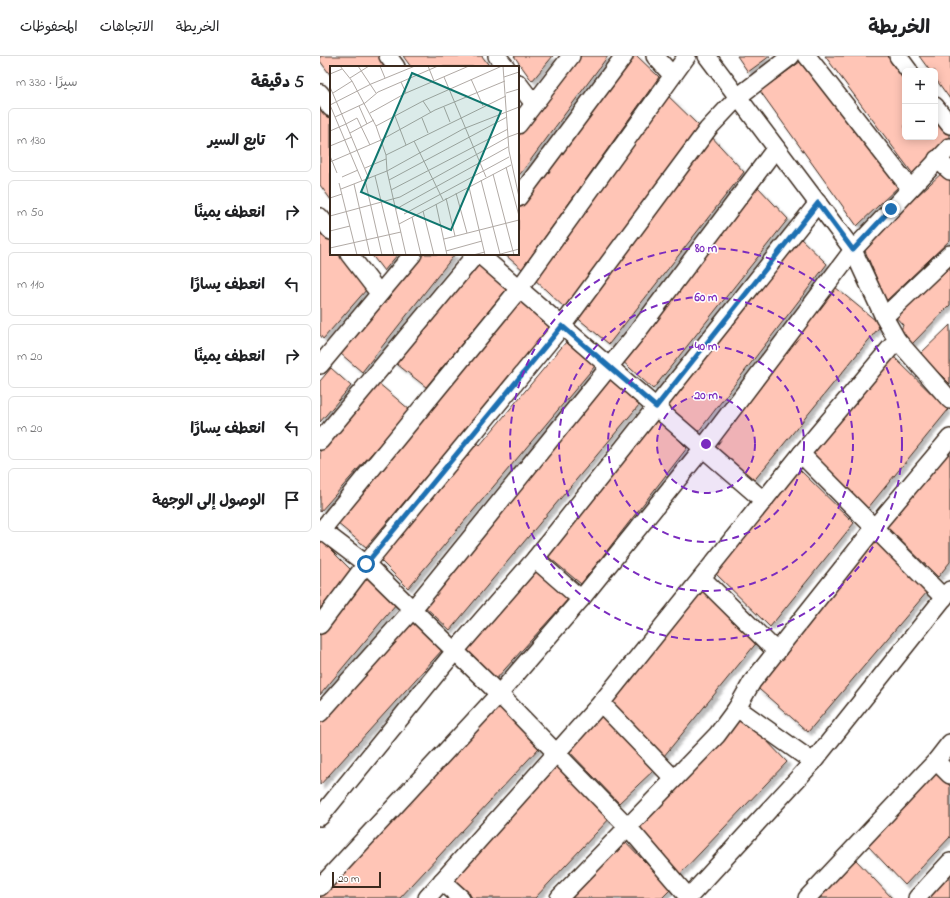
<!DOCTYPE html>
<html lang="ar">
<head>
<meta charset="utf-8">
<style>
  :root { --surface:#fff; --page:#f2f2f2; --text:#202124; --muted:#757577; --line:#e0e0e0 }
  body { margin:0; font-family:"Indie Flower","Playpen Sans Arabic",sans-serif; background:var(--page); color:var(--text); direction:rtl }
  .controls { position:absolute; right:12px; top:12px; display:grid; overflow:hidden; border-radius:6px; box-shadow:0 2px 10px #0003 }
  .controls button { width:36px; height:36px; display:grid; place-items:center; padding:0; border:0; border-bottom:1px solid var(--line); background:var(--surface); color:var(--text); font:20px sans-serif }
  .scale { position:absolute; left:12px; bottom:10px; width:49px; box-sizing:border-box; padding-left:4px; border:2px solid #3b2a1e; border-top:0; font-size:11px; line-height:14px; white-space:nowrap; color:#3b2a1e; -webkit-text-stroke:3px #fff; paint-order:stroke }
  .stop { position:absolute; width:12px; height:12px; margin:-9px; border:3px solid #1f6fb2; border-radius:50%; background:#fff }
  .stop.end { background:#1f6fb2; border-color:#fff; box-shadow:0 1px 4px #0008 }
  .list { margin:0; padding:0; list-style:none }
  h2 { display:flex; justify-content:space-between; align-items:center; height:52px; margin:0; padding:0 16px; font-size:17px }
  h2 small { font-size:13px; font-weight:400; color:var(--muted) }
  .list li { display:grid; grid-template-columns:26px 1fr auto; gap:12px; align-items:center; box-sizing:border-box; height:64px; margin:0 8px 8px; padding:0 8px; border:1px solid var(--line); border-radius:6px }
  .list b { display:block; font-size:15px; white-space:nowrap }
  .list em { font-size:13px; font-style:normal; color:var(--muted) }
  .icon { flex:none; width:22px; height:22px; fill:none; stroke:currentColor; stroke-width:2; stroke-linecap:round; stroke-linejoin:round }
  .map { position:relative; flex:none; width:630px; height:842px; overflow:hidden; direction:ltr }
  header { display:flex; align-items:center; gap:24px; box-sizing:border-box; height:56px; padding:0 20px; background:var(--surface); border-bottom:1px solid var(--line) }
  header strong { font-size:19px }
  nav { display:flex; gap:22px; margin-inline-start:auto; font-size:14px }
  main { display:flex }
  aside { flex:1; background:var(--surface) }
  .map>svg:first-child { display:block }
</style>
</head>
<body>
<header>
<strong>الخريطة</strong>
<nav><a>الخريطة</a><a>الاتجاهات</a><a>المحفوظات</a></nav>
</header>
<main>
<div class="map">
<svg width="630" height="842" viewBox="0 0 630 842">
  <defs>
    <filter id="shadow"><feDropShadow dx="3.5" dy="3.5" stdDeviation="1" flood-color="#0004"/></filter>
  </defs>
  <rect width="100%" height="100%" fill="#fff"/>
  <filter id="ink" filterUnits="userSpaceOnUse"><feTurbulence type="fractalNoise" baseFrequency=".025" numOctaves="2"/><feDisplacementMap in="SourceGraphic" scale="8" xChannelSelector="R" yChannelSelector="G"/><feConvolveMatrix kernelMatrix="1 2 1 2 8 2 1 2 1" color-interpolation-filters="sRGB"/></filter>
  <g filter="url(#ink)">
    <!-- building -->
    <g fill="#ffc5b6" stroke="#3b2a1e" filter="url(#shadow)">
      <polygon points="0,0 62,0 70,11 11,11 11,20 0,5"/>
      <polygon points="83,0 162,0 170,11 91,11"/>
      <polygon points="194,0 233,0 212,25"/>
      <polygon points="255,0 288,0 198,121 198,75"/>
      <polygon points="305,0 317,0 339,21 202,213 184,198 198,198 198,147"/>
      <polygon points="417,0 450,0 428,16"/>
      <polygon points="505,0 571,0 585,18 585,81 615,81 615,59 630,79 630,82 593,118"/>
      <polygon points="599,0 630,0 630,43 615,22 615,15 610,15"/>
      <polygon points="484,3 580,129 537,170 440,35"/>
      <polygon points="343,35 379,70 246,253 211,220"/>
      <polygon points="0,41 11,56 11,144 0,129"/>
      <polygon points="390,79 424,116 289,288 255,260"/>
      <polygon points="624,115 630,122 630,184 566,245 543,190"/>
      <polygon points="438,131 468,163 333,333 299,302"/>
      <polygon points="0,170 11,185 11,198 21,198 47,233 3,283 0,279"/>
      <polygon points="477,179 507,208 375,380 343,347"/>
      <polygon points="51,198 78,198 64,215"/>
      <polygon points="101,198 135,198 42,316 21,298"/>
      <polygon points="630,202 630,249 592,288 580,277 583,269 573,258"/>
      <polygon points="156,204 189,230 106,331 73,305"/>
      <polygon points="515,231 561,269 432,427 390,387"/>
      <polygon points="200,239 235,268 46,491 11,462"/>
      <polygon points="630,269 630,328 600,298"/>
      <polygon points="246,286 275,310 88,532 56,500 153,383 160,389"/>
      <polygon points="570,297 628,354 548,452 489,395"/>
      <polygon points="11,312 31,330 0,366 0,325"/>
      <polygon points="285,318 319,349 130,574 100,546"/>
      <polygon points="57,326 90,354 0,456 0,391"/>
      <polygon points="334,359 367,392 261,528 225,498"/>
      <polygon points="630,390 630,506 618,521 565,469"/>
      <polygon points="480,414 534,467 450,571 394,516"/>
      <polygon points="0,483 31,514 0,553"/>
      <polygon points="555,485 607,536 488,676 432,627"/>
      <polygon points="216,509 249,542 176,623 143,591"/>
      <polygon points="43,517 76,548 0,639 0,576"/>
      <polygon points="380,531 438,585 344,700 290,644"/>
      <polygon points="88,559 123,593 0,729 0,664"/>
      <polygon points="179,648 219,692 80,842 0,842 0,835"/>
      <polygon points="280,656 335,713 299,747 244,690"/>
      <polygon points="421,658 467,706 360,818 313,770"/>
      <polygon points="234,706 292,760 215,842 153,842 128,819"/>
      <polygon points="613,714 630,730 630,781 585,829 548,790"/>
      <polygon points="301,781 351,833 342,842 243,842"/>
      <polygon points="536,804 572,842 494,842"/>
      <polygon points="630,808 630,842 601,842"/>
    </g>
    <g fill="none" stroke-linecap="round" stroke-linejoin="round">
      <!-- street casing -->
      <g stroke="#3b2a1e" stroke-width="20">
        <g id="street">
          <polyline points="68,0 76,11"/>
          <polyline points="177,0 186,11"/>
          <polyline points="335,0 352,19"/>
          <polyline points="387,0 533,194 564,261 577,284 630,344"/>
          <polyline points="487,0 590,132"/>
          <polyline points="578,0 589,15"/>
          <polyline points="198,27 214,48"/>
          <polyline points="0,37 11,52"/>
          <polyline points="615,50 630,69"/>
          <polyline points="198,69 251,0"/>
          <polyline points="617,103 630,115"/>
          <polyline points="198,142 304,0"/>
          <polyline points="0,161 11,175"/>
          <polyline points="29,198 59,237"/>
          <polyline points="159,198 444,445"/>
          <polyline points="564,261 630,198"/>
          <polyline points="0,309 93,198"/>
          <polyline points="0,385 156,198"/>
          <polyline points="481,398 624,542"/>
          <polyline points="0,473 46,508 179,638 308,771 369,842"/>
          <polyline points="0,476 199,233 367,0"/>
          <polyline points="215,503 261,543"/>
          <polyline points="382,522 457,596"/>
          <polyline points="0,569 46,508 242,270 388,73 419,40 471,0"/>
          <polyline points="281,647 354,723"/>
          <polyline points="417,652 493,706"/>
          <polyline points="0,657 93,553 315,279 456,92"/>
          <polyline points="616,705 630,719"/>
          <polyline points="0,761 135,595 215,503 498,147"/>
          <polyline points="122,825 141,842"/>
          <polyline points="0,831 179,638 261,543 383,392 533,194 630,91"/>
          <polyline points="107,842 281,647 481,398 577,284"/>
          <polyline points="239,842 397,679 417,652 432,626 555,471 630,382"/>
          <polyline points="368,842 493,706 630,534"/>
          <polyline points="487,842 616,705 630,687"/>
          <polyline points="597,842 630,806"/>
        </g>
      </g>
      <!-- street -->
      <use href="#street" stroke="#fff" stroke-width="17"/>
    </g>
  </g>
  <g fill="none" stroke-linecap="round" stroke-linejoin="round" filter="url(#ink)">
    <!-- route -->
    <polyline stroke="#1f6fb2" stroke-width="5" points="46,508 242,270 336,351 498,147 533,194 571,153"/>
  </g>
  <!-- distance rings -->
  <circle cx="386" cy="388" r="49" fill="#7b2cbf" fill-opacity=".12"/>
  <g fill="none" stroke="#7b2cbf" stroke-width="2" stroke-dasharray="7 5">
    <circle cx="386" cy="388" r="49"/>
    <circle cx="386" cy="388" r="98"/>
    <circle cx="386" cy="388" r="147"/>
    <circle cx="386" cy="388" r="196"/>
  </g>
  <!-- overview -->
  <g transform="translate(10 10)">
    <rect width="189" height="189" fill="#fff"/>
    <path fill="none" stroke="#b1aaa5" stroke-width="1" d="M10 0 22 15 46 60 56 89 57 105 76 189M28 0 46 27M50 0 55 12M98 0 104 15M173 0 179 85 189 131M0 8 12 3M114 11 156 111M174 11 189 6M20 12 39 0M141 13 153 40M71 16 76 27M0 21 16 58 0 65M3 27 22 15M176 27 189 23M93 35 101 47M0 39 41 18 85 0M0 39 32 115M29 40 37 58M114 41 120 56M40 47 76 27 139 0M65 50 76 79M5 51 35 37 48 26 108 0M92 52 98 67M46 60 93 35 172 0M20 67 44 54M84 75 113 134M0 80 22 71M56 89 176 30M0 90 7 107M0 96 51 74 105 44 175 15M176 101 189 150M35 102 56 93M163 108 184 189M45 110 64 189M12 111 28 104M39 113 16 58 27 52 40 79M35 114 52 189M59 114 177 51M151 114 170 188M9 117 27 189M24 118 40 189M139 121 155 189M11 123 57 105 133 63 189 41M61 124 178 63M126 127 137 167M0 132 12 128M116 132 125 170M106 138 117 189M66 143 178 81M93 145 104 189M74 148 179 91M0 150 70 131 178 71 189 67M82 151 91 189M69 158 181 99M0 165 20 160M114 173 189 154M0 182 71 166M116 185 152 175M143 189 155 186M167 189 189 183"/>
    <path fill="#0f766e" fill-opacity="0.15" stroke="#0f766e" stroke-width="2" d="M82 7 171 45 121 164 31 126Z"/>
    <rect width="189" height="189" fill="none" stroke="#3b2a1e" stroke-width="2"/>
  </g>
  <circle cx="386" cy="388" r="6" fill="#7b2cbf" stroke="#fff" stroke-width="2"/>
  <g font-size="12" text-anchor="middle" font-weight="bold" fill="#7b2cbf" stroke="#fff" stroke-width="3" stroke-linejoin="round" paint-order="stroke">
    <text x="386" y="196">80 m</text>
    <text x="386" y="245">60 m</text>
    <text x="386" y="294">40 m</text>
    <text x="386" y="343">20 m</text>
  </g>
</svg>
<div class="controls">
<button>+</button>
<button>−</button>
</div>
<div class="scale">20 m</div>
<div class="stop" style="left:46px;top:508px"></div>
<div class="stop end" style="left:571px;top:153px"></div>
</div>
<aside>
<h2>5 دقيقة<small>سيرًا · 330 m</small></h2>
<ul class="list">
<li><svg class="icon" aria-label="ahead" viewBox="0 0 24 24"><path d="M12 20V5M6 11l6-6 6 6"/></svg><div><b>تابع السير</b></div><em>130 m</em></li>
<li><svg class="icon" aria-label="right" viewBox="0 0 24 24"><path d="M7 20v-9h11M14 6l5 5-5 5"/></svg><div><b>انعطف يمينًا</b></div><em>50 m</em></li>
<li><svg class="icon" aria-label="left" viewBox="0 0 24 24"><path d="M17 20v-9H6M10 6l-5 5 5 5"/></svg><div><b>انعطف يسارًا</b></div><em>110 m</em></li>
<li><svg class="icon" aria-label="right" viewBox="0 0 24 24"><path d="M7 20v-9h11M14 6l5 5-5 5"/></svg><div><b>انعطف يمينًا</b></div><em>20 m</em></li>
<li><svg class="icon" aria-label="left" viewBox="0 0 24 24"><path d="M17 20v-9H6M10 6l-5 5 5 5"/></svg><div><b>انعطف يسارًا</b></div><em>20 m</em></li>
<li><svg class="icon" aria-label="arrive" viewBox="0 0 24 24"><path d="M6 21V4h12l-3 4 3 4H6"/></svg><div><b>الوصول إلى الوجهة</b></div></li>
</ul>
</aside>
</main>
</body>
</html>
